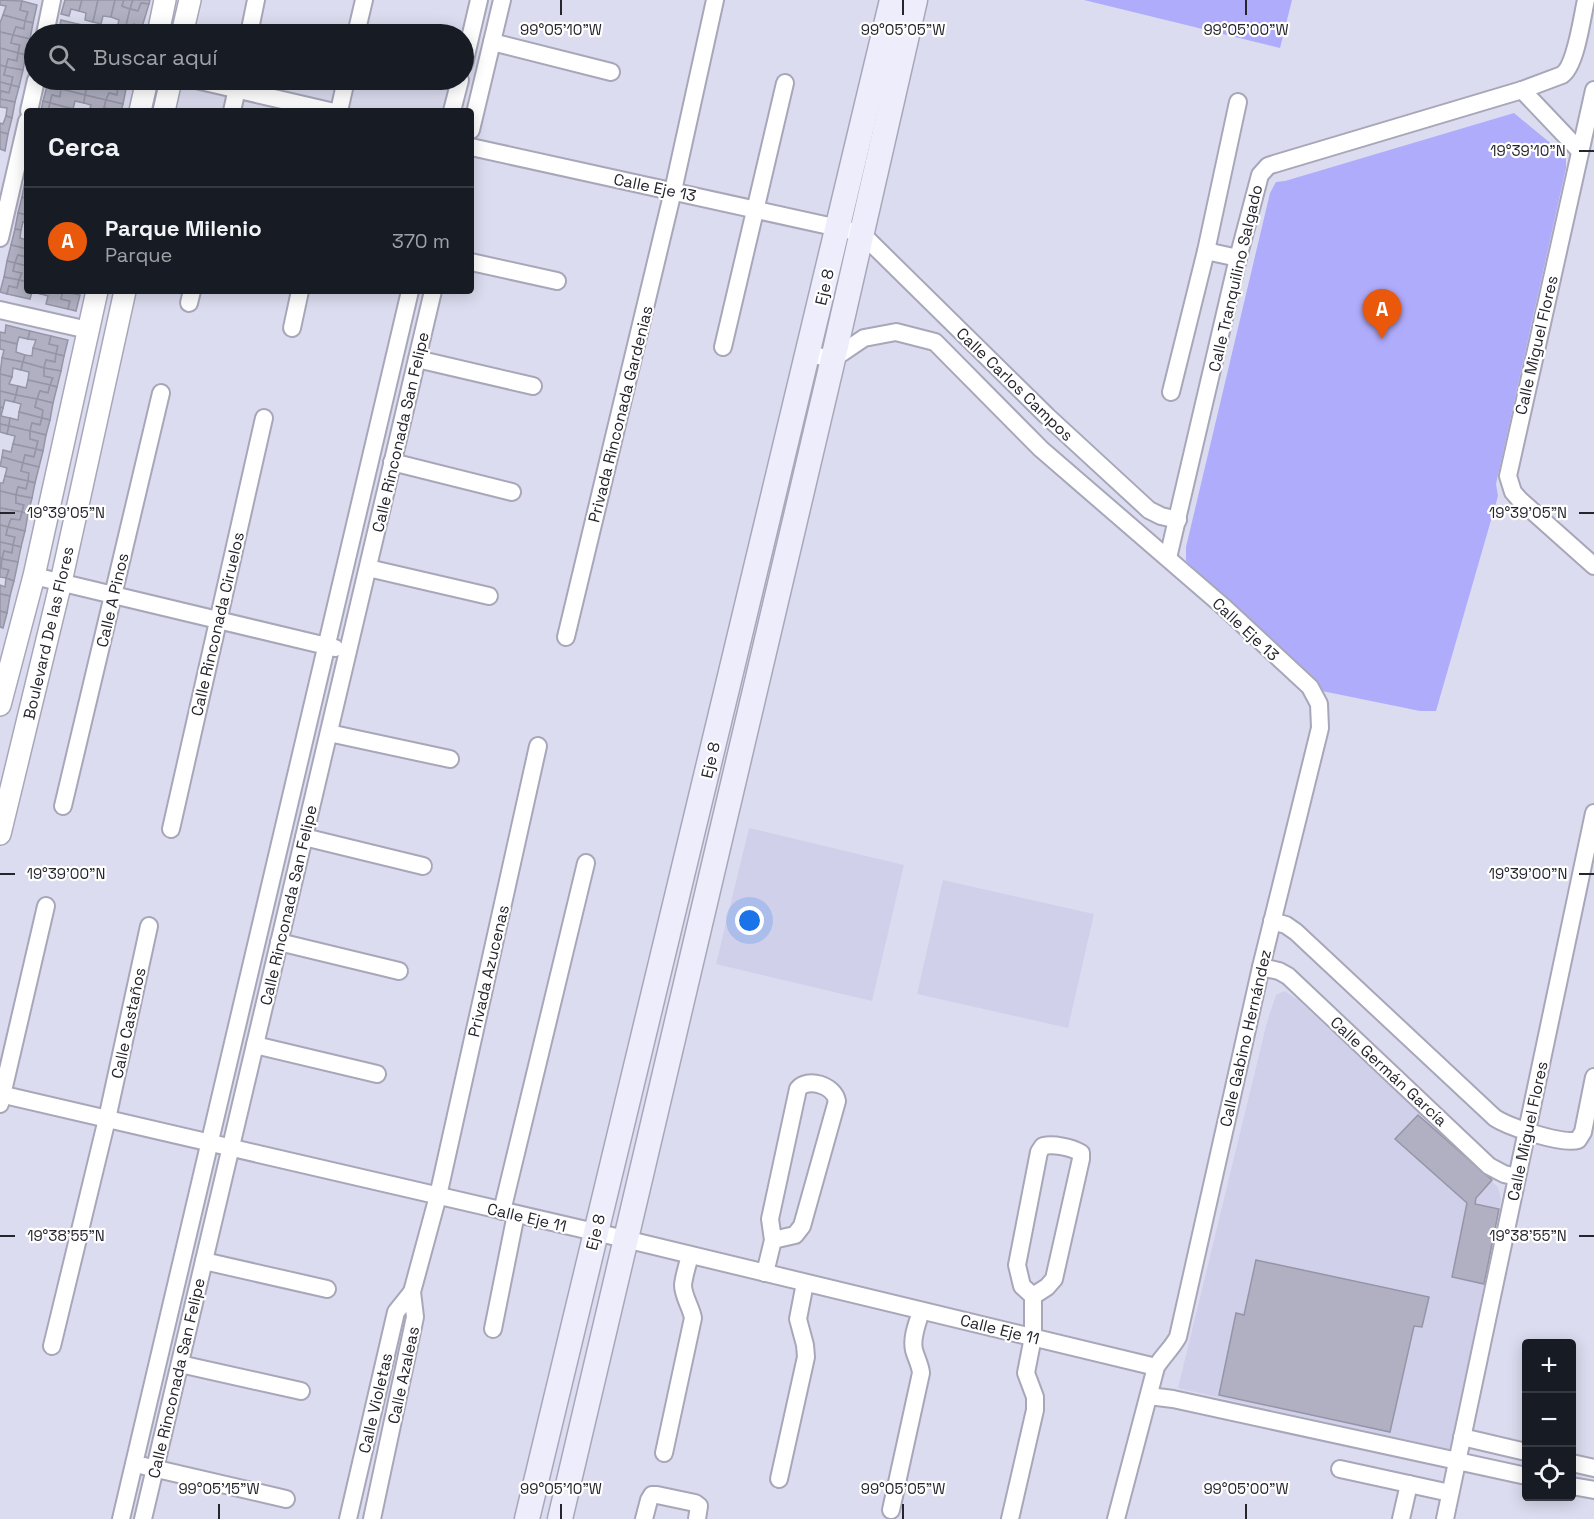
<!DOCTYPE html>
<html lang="es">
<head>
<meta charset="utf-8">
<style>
  :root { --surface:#171b24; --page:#242831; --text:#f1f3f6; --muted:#9ea1a6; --line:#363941; --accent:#ea580c }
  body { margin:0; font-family:"Space Grotesk",sans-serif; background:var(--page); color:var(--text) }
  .controls { position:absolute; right:18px; bottom:18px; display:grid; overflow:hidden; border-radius:6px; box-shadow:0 3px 15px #0003 }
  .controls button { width:54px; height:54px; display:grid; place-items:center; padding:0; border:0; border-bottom:2px solid var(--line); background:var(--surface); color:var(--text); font:30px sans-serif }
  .you { position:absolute; left:750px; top:921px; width:21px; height:21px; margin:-15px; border:4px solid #fff; border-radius:50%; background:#1a73e8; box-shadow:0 0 0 9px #1a73e833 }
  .badge { display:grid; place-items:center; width:39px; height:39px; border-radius:50%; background:var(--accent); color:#fff; font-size:20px; font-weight:700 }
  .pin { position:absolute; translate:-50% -50px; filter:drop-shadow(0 2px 3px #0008) }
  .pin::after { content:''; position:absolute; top:32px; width:21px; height:18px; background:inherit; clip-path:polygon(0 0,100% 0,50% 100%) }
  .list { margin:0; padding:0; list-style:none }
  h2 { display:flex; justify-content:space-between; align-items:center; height:78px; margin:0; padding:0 24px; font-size:26px }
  h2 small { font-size:20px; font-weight:400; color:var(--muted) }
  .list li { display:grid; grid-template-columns:39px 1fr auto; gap:18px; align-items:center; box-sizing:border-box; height:108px; padding:0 24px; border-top:2px solid var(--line) }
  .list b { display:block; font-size:22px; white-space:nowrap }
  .list p { margin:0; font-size:20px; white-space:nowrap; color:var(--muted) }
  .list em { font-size:20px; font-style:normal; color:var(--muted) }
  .icon { flex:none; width:33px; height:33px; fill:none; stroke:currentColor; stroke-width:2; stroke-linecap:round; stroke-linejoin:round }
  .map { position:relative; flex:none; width:1594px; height:1519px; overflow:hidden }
  .search { position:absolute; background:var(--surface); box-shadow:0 3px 15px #0003; left:24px; top:24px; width:450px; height:66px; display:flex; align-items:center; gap:15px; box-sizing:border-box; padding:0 21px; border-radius:33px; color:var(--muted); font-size:22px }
  .panel { position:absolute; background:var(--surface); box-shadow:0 3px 15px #0003; left:24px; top:108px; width:450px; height:186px; border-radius:6px }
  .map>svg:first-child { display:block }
</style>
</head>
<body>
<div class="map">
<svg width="1594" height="1519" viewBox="0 0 1594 1519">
  <rect width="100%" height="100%" fill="#dcdcf0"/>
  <!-- built -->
  <g fill="#d0d0eb">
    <polygon points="749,828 904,865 872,1001 716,964"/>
    <polygon points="943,880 1094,914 1068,1028 917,994"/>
    <polygon points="1285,991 1298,1000 1498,1187 1501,1200 1451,1452 1178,1388 1267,1022 1276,995"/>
  </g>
  <!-- green -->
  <g fill="#b0acfc">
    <polygon points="1084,0 1292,0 1280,48"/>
    <polygon points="1514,113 1566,156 1566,168 1496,484 1498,496 1436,711 1420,711 1322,691 1186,561 1186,547 1270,193 1276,182 1285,181"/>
  </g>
  <!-- building -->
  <g fill="#b0b0c2" stroke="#9595a7" stroke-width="1.5">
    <polygon points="0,0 22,1 20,10 28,12 25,21 3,15 6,6 0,5"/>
    <polygon points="65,0 82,0 79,11 71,9 69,16 61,14"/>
    <polygon points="82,0 98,0 93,22 85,20 86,13 79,11"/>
    <polygon points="98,0 115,0 111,17 103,16 101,24 93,22"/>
    <polygon points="115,0 124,0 122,6 130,9 125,30 117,28 119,20 111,17"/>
    <polygon points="124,0 133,0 130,9 122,6"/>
    <polygon points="133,0 150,0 149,4 141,3 138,11 130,9"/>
    <polygon points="22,1 37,5 33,23 25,21 28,12 20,10"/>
    <polygon points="141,3 149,4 142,27 134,24 133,31 125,30 130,9 138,11"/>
    <polygon points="3,15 25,21 24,29 16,27 13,35 0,32 0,23"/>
    <polygon points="61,20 78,24 75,32 67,30 66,34 58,34"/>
    <polygon points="25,21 33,23 30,39 13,35 16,27 24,29"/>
    <polygon points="78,24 99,29 97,34 66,34 67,30 75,32"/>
    <polygon points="99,29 120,34 97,34"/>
    <polygon points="0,32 13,35 11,43 20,45 18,53 0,48"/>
    <polygon points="13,35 30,39 26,55 18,53 20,45 11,43"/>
    <polygon points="0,48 18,53 17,61 8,59 6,67 0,65"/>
    <polygon points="18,53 26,55 23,70 6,67 8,59 17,61"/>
    <polygon points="0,65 6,67 4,75 13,77 11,85 0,82"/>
    <polygon points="6,67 23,70 19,87 11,85 13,77 4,75"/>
    <polygon points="48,80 64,82 61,89 47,86"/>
    <polygon points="56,80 79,80 78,85 87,87 85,95 61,89 64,82"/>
    <polygon points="96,80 120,80 118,87"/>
    <polygon points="120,80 128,80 126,89 118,87"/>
    <polygon points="96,81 118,87 117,95 109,93 106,100 85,95 87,87 94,89"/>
    <polygon points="0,82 11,85 9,93 1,91 0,97"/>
    <polygon points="11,85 19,87 15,102 0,99 1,91 9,93"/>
    <polygon points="47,86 61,89 60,97 52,95 50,103 43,101"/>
    <polygon points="118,87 126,89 123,104 106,100 109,93 117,95"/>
    <polygon points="61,89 85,95 84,103 75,101 73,109 50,103 52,95 60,97"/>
    <polygon points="85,95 106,100 104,108 113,111 89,111 91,105 84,103"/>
    <polygon points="0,99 15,102 12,118 6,116 7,108 0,107"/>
    <polygon points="106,100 123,104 121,111 104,108"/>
    <polygon points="43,101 50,103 48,111 41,111"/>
    <polygon points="50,103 73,109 72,111 48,111"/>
    <polygon points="6,116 12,118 8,134 0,132 0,123 3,124"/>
    <polygon points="0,132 8,134 5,151 0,149"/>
    <polygon points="25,181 27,182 27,199 22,197"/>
    <polygon points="22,197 27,199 27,215 18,213"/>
    <polygon points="18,213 27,215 27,223 23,222 21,230 15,229"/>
    <polygon points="15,229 21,230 20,238 27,240 27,249 11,245"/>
    <polygon points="11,245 27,249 26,257 18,255 15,263 7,261"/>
    <polygon points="27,254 27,266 15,263 18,255 26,257"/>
    <polygon points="7,261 15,263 13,271 22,273 19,280 4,277"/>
    <polygon points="15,263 27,266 27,282 19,280 22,273 13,271"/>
    <polygon points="4,277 19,280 17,288 9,286 7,294 0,292"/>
    <polygon points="19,280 27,282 27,291 41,291 41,294 32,292 30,299 7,294 9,286 17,288"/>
    <polygon points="41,291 63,291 61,299 70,301 68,309 46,304 48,296 41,294"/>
    <polygon points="63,291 80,295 76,311 68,309 70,301 61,299"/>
    <polygon points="6,325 30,331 28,339 19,337 17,344 0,340 0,332 5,333"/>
    <polygon points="30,331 51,336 49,344 58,346 56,354 33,348 36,340 28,339"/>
    <polygon points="51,336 68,340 64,356 56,354 58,346 49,344"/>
    <polygon points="0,340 17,344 16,352 25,355 23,362 2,358 4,350 0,349"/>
    <polygon points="33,348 56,354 55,362 46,360 44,368 23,362 25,355 32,356"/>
    <polygon points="56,354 64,356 61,371 44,368 46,360 55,362"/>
    <polygon points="2,358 23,362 21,370 13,368 12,377 0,374"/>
    <polygon points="23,362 44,368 44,376 53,378 50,385 28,380 29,372 21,370"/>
    <polygon points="44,368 61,371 57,387 50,385 53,378 44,376"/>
    <polygon points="0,374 12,377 9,384 18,386 16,395 0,391"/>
    <polygon points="28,380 50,385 48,393 40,391 37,399 16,395 18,386 26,388"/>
    <polygon points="50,385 57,387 53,403 37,399 40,391 48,393"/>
    <polygon points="0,391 16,395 14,402 5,400 3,408 0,407"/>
    <polygon points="16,395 37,399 35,407 43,410 42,418 19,412 21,404 14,402"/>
    <polygon points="37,399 53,403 50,420 42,418 43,410 35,407"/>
    <polygon points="0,407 3,408 1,416 10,418 9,426 0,424"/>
    <polygon points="19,412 42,418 40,425 32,423 30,431 9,426 10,418 18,420"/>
    <polygon points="42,418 50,420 46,435 30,431 32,423 40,425"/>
    <polygon points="0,424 9,426 7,434 0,432"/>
    <polygon points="9,426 30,431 30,439 38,441 36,449 13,444 15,436 7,434"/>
    <polygon points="30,431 46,435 43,451 36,449 38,441 30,439"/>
    <polygon points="13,444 36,449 34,457 25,455 23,463 2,457 3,450 11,452"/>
    <polygon points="36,449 43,451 39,467 23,463 25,455 34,457"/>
    <polygon points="2,457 23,463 21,471 29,473 28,481 5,476 7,468 0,466"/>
    <polygon points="23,463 39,467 35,483 28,481 29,473 21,471"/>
    <polygon points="5,476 28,481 26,489 18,487 16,495 0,491 0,483 3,483"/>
    <polygon points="28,481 35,483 32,498 16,495 18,487 26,489"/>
    <polygon points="0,491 16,495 16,503 24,505 22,512 0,508"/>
    <polygon points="16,495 32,498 28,514 22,512 24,505 16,503"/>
    <polygon points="0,508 22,512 20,520 11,519 8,527 0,525"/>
    <polygon points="22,512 28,514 25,531 8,527 11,519 20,520"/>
    <polygon points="0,525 8,527 6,535 15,537 13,545 0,542"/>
    <polygon points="8,527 25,531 21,547 13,545 15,537 6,535"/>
    <polygon points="0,542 13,545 12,553 4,551 2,559 0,558"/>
    <polygon points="13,545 21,547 18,562 2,559 4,551 12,553"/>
    <polygon points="0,558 2,559 1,568 9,570 6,578 0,577"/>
    <polygon points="2,559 18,562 14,581 6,578 9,570 1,568"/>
    <polygon points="6,578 14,581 10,596 0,594 0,585 5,587"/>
    <polygon points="0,594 10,596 7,613 0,611"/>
    <polygon points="0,611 7,613 3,628 0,627"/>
    <polygon points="1418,1115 1492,1180 1476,1198 1475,1204 1499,1209 1484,1284 1452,1277 1467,1203 1395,1139"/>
    <polygon points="1256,1260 1429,1297 1422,1327 1414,1326 1390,1432 1219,1395 1236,1313 1244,1315"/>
  </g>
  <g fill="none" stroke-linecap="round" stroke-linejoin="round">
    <!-- minor casing -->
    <g stroke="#a7a7b9" stroke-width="20">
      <g id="minor">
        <polyline points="45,34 52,0"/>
        <polyline points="249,34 256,0"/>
        <polyline points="356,34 364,0"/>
        <polyline points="492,42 611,72"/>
        <polyline points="464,64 479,0"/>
        <polyline points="196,80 330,111"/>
        <polyline points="1522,90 1580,151"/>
        <polyline points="1594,90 1508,476 1513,492 1520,500 1594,566"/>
        <polyline points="29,111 36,80"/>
        <polyline points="232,111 239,80"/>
        <polyline points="339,111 346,80"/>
        <polyline points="452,111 460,80"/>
        <polyline points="471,130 502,0"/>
        <polyline points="471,147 861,233 1047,416 1149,510 1161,516 1178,520"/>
        <polyline points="0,238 27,121"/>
        <polyline points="1206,251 1238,258"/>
        <polyline points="471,262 557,281"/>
        <polyline points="189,303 192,291"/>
        <polyline points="0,310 88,330"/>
        <polyline points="292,328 300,291"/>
        <polyline points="723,347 785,83"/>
        <path d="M808 354 833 359 864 338 896 332 935 342 1041 449 1225 608 1310 687 1319 704 1320 728 1261 967 1178 1337C1172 1348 1163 1356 1156 1367L1116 1519"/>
        <polyline points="417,359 533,386"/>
        <polyline points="1171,392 1206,251 1238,102"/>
        <polyline points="392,462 512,492"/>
        <path d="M1168 558 1238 258 1260 175 1268 166 1274 164 1522 90 1562 75C1576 66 1582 17 1586 0"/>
        <polyline points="368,568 489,596"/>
        <polyline points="34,576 335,648"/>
        <polyline points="566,637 673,191 715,0"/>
        <polyline points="329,733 450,759"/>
        <polyline points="63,806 161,393"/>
        <polyline points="171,829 264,418"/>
        <polyline points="304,837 423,866"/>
        <path d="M1272 921 1286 925 1296 932 1495 1118C1509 1127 1563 1145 1578 1140L1583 1132 1594 1077"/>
        <polyline points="279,942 399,971"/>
        <polyline points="1261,967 1279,971 1288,976 1489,1166 1504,1174 1517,1177"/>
        <polyline points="255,1045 377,1074"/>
        <polyline points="0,1094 625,1239 1156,1367"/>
        <polyline points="0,1104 46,906"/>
        <polyline points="502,1211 586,863"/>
        <polyline points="204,1261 327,1289"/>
        <path d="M765 1273 773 1240 770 1219 798 1089C807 1077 834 1085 837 1101L802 1226 795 1235 773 1240"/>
        <polyline points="493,1329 516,1214"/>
        <polyline points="52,1346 107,1119 149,926"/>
        <polyline points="180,1364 301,1391"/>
        <polyline points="1149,1396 1173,1399 1526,1476"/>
        <polyline points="1462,1437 1526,1452"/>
        <path d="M664 1453 693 1318C691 1307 683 1296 683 1285 684 1275 688 1264 690 1255"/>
        <polyline points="1572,1463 1594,1468"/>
        <polyline points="144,1466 286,1499"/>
        <polyline points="1340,1469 1450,1493"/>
        <polyline points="779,1479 806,1357 805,1345 798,1319 805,1283"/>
        <polyline points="1572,1486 1594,1490"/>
        <path d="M891 1510 921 1373C920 1364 916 1358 914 1350 911 1337 918 1322 921 1311"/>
        <polyline points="121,1519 410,291"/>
        <polyline points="143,1519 433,291"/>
        <polyline points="348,1519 396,1312 412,1292"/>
        <polyline points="372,1519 415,1317 412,1292 438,1196 538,746"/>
        <polyline points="644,1519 649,1500 652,1495 657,1495 695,1503 699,1506 697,1519"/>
        <path d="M1010 1519 1035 1410V1397L1026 1373 1033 1337V1296L1022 1286 1017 1265 1039 1152 1043 1146C1054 1144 1071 1147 1081 1153V1159L1054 1279 1047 1287 1033 1296"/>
        <polyline points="1401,1519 1409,1484"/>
        <polyline points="1445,1519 1594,813"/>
      </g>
    </g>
    <!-- tertiary casing -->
    <g stroke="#a7a7b9" stroke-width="24">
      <g id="tertiary">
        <polyline points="158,34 165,0"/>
        <polyline points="182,34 190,0"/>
        <polyline points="140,111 147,80"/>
        <polyline points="164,111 171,80"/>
        <polyline points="0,705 34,576 97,291"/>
        <polyline points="0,834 61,582 125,291"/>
      </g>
    </g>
    <!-- secondary casing -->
    <g stroke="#a7a7b9" stroke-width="27">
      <g id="secondary">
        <path d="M527 1519C648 1012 772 507 892 0"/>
        <polyline points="560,1519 833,359 915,0"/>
      </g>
    </g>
    <!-- minor -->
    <use href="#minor" stroke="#fff" stroke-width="16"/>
    <!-- tertiary -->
    <use href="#tertiary" stroke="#fff" stroke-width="21"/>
    <!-- secondary -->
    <use href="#secondary" stroke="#eeedfc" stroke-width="24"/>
  </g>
  <!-- ticks -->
  <path fill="none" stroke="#26252d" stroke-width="2" d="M561 0V15M903 0V15M1246 0V15M1579 151H1594M0 513H15M1579 513H1594M0 874H15M1579 874H1594M0 1236H15M1579 1236H1594M219 1504V1519M561 1504V1519M903 1504V1519M1246 1504V1519"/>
  <g text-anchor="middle" stroke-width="4.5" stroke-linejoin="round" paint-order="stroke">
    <!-- street labels -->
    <g font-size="16" fill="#26252d" stroke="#fff">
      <text transform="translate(655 187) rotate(12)" y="6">Calle Eje 13</text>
      <text transform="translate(1235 278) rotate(-77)" y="6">Calle Tranquilino Salgado</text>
      <text transform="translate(824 287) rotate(-77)" y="6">Eje 8</text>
      <text transform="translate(1536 345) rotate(-77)" y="6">Calle Miguel Flores</text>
      <text transform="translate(1015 384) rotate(44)" y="6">Calle Carlos Campos</text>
      <text transform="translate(620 414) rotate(-76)" y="6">Privada Rinconada Gardenias</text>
      <text transform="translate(400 432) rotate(-77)" y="6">Calle Rinconada San Felipe</text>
      <text transform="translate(112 600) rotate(-77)" y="6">Calle A Pinos</text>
      <text transform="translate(217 624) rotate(-77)" y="6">Calle Rinconada Ciruelos</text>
      <text transform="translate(1246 629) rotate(43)" y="6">Calle Eje 13</text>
      <text transform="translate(48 633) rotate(-77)" y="6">Boulevard De las Flores</text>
      <text transform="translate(710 760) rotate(-77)" y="6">Eje 8</text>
      <text transform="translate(288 905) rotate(-77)" y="6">Calle Rinconada San Felipe</text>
      <text transform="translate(488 971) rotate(-77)" y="6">Privada Azucenas</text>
      <text transform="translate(128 1023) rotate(-78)" y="6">Calle Castaños</text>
      <text transform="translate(1245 1038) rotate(-77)" y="6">Calle Gabino Hernández</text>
      <text transform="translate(1389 1071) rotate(43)" y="6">Calle Germán García</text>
      <text transform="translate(1527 1131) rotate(-78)" y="6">Calle Miguel Flores</text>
      <text transform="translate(527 1217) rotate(13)" y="6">Calle Eje 11</text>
      <text transform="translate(595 1232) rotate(-76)" y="6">Eje 8</text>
      <text transform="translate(1000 1329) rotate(14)" y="6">Calle Eje 11</text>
      <text transform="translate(403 1375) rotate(-78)" y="6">Calle Azaleas</text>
      <text transform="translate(176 1378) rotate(-77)" y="6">Calle Rinconada San Felipe</text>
      <text transform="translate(375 1403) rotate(-77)" y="6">Calle Violetas</text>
    </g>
  </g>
  <g font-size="15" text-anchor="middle" fill="#26252d" stroke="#fff" stroke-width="4.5" stroke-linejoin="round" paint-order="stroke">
    <text x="561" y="35">99°05'10"W</text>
    <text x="903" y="35">99°05'05"W</text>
    <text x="1246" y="35">99°05'00"W</text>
    <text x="1528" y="156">19°39'10"N</text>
    <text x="66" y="518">19°39'05"N</text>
    <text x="1528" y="518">19°39'05"N</text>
    <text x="66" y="879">19°39'00"N</text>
    <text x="1528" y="879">19°39'00"N</text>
    <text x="66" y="1241">19°38'55"N</text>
    <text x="1528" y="1241">19°38'55"N</text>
    <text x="219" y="1494">99°05'15"W</text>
    <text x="561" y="1494">99°05'10"W</text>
    <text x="903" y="1494">99°05'05"W</text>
    <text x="1246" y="1494">99°05'00"W</text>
  </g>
</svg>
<div class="controls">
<button>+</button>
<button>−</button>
<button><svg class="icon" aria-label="locate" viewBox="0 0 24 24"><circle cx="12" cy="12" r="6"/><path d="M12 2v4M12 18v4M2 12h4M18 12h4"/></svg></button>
</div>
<div class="you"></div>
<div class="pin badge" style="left:1382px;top:339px">A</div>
<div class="search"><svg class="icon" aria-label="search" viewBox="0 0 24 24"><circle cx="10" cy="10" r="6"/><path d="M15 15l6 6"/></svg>Buscar aquí</div>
<section class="panel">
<h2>Cerca<small></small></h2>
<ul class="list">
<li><span class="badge">A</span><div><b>Parque Milenio</b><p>Parque</p></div><em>370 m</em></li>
</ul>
</section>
</div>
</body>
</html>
